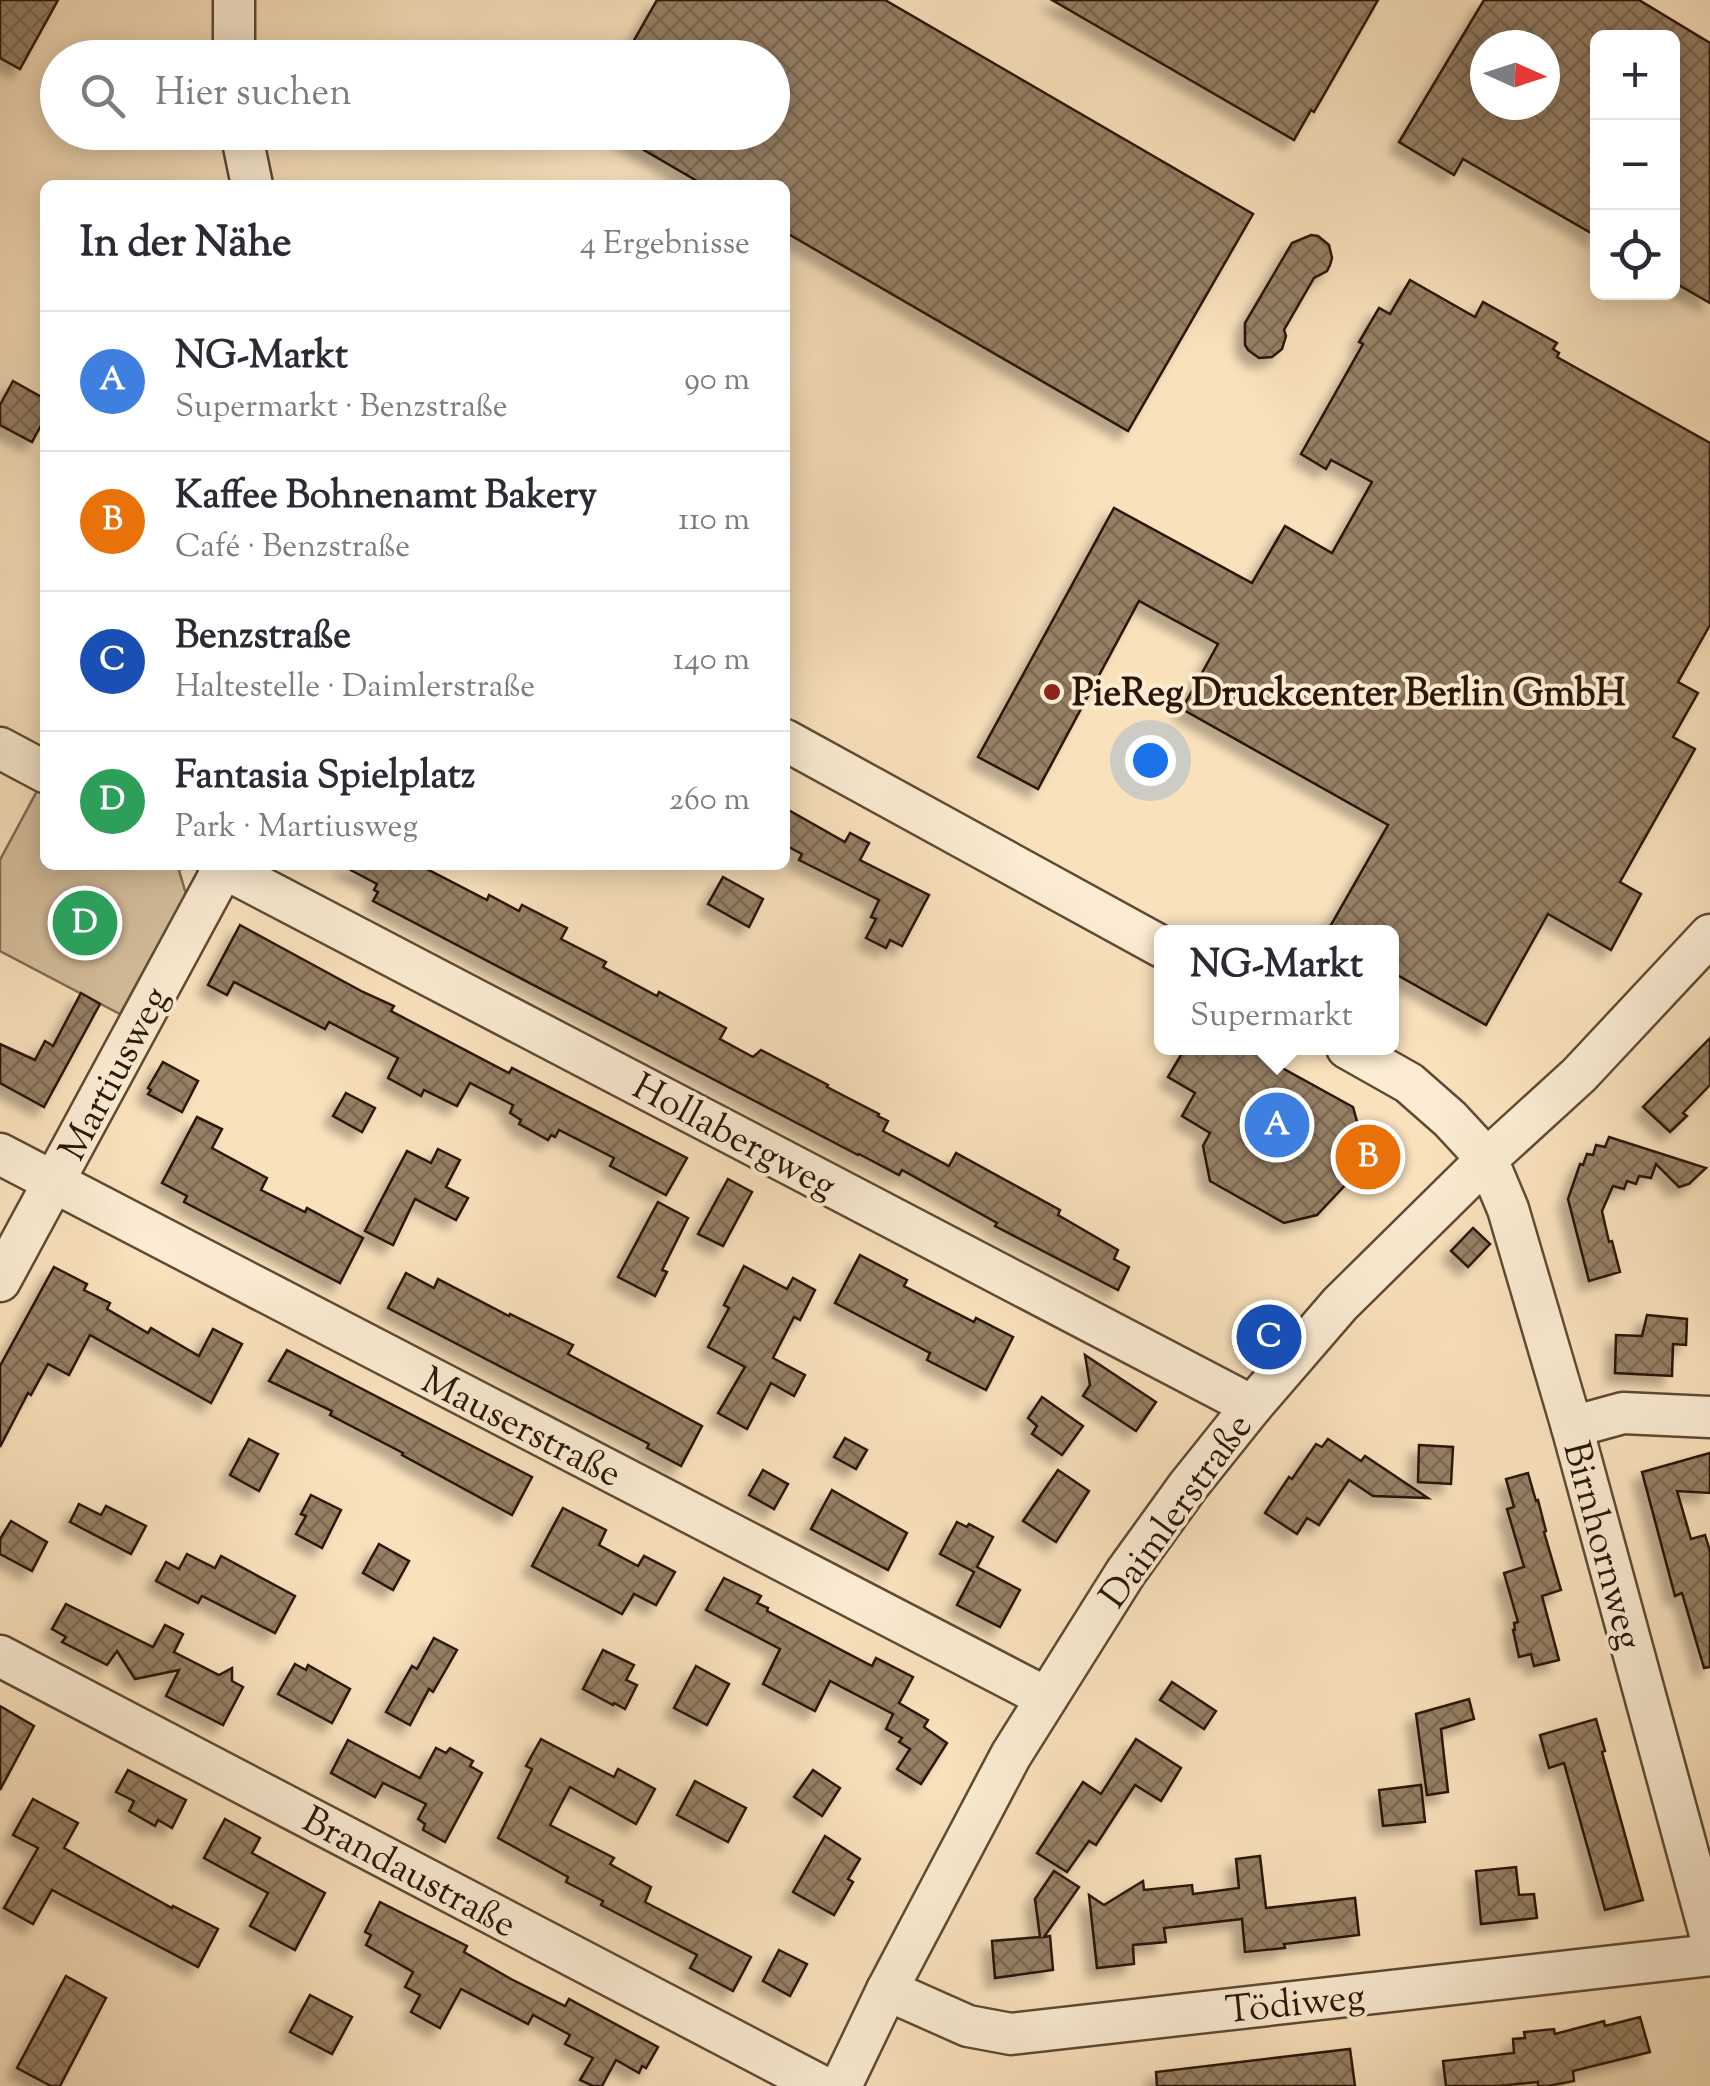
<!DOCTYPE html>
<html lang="de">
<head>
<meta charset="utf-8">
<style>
  :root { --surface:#fff; --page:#f7f7f7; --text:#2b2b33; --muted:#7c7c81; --line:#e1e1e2; --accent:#8f2418 }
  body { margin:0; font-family:"Sorts Mill Goudy",serif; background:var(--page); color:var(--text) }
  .controls { position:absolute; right:30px; top:30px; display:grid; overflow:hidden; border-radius:15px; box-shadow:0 5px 25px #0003 }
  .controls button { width:90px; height:90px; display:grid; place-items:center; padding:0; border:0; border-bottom:2px solid var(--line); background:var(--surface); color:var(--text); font:50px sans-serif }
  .compass { position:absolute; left:1470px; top:30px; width:90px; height:90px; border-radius:50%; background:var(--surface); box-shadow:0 5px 25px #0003; rotate:93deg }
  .you { position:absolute; left:1150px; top:760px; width:35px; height:35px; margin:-25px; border:8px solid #fff; border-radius:50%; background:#1a73e8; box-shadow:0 0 0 15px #1a73e833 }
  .badge { display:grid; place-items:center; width:65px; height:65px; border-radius:50%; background:var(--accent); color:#fff; font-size:32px; font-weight:700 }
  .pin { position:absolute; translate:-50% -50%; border:5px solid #fff; box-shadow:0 2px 10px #0006 }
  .popup { position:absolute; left:1154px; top:925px; width:245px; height:130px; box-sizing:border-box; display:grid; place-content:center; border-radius:15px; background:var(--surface); filter:drop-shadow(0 2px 8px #0005); font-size:32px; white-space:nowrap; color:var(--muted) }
  .popup b { font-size:38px; color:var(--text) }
  .popup::after { content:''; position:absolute; left:50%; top:100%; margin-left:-20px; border:20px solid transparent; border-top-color:var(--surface) }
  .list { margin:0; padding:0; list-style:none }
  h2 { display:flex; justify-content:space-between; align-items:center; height:130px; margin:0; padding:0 40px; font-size:42px }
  h2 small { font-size:32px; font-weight:400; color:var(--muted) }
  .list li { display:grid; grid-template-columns:65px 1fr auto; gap:30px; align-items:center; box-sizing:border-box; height:140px; padding:0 40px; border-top:2px solid var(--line) }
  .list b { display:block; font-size:38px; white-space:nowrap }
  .list p { margin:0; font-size:32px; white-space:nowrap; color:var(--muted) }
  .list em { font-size:32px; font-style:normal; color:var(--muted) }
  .icon { flex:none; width:55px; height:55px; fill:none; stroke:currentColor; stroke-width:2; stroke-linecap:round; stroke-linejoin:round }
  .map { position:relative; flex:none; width:1710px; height:2086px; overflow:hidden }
  .search { position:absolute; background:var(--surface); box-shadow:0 5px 25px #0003; left:40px; top:40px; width:750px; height:110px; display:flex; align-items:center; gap:25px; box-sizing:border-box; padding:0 35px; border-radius:55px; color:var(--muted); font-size:38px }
  .panel { position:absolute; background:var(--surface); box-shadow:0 5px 25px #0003; left:40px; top:180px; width:750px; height:690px; border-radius:15px }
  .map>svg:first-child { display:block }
</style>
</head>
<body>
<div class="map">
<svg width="1710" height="2086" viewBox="0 0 1710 2086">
  <defs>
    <pattern id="building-cross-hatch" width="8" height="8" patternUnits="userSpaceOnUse" patternTransform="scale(2.5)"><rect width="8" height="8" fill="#968065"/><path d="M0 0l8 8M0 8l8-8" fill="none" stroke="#7b6851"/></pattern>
    <filter id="shadow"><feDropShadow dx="-9" dy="9" stdDeviation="5" flood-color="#0004"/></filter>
  </defs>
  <rect width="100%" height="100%" fill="#f9e1bc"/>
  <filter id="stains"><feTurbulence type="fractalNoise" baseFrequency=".002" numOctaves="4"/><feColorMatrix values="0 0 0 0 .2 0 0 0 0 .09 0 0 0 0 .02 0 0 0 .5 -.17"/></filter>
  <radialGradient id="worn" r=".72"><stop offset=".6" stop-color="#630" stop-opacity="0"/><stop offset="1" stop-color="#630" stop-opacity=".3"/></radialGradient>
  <!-- green -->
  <polygon fill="#d6bf9d" stroke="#806b52" stroke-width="2.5" points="37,791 45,795 45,865 178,867 186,894 120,1014 0,951 0,860"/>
  <!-- building -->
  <g fill="url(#building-cross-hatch)" stroke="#2b1707" stroke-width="2.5" fill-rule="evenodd" filter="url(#shadow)">
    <polygon points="0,0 58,0 20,69 0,58"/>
    <polygon points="657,0 885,0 1253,214 1128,431 785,232 785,185 704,185 613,132 772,132 772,58 624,58"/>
    <polygon points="1052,0 1378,0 1314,112 1311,110 1294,140"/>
    <path d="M1484 0H1639L1710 43V303L1672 281V38H1598V237L1463 159 1454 175 1399 142ZM1485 45H1545V105H1485Z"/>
    <polygon points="1311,235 1318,236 1329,245 1332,258 1330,265 1327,271 1314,278 1284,330 1286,336 1282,349 1272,357 1259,358 1248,350 1245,345 1245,323 1292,243"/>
    <polygon points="1410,280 1475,317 1483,302 1557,343 1553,349 1559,353 1557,357 1710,443 1710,625 1678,682 1698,693 1673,737 1695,749 1620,882 1641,894 1611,950 1548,914 1486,1025 1392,972 1392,932 1327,932 1388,825 1182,709 1218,644 1139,601 1038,789 978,757 1114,508 1252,583 1285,526 1332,553 1372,482 1331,460 1326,469 1301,454 1363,344 1359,342 1379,308 1390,314"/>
    <polygon points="13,381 45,399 45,418 32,442 0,425 0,405"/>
    <polygon points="785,808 845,842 850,833 869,843 860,860 929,895 902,946 890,940 886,948 866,938 876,919 871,917 879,900 799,860 802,854 785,845"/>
    <polygon points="341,865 419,865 487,900 489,895 519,911 522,905 567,928 561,939 606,962 603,967 657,996 659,992 726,1028 720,1039 753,1057 761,1050 828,1085 827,1087 879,1114 878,1116 888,1121 883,1131 949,1166 956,1153 1060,1210 1058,1215 1118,1250 1114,1259 1129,1267 1118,1290 995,1226 997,1223 902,1170 899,1175 859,1154 858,1155 373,901 378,892 374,890 377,884"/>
    <polygon points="723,877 763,899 749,927 708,904"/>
    <polygon points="240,925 363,992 394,1006 391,1011 509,1073 512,1068 687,1158 666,1195 610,1166 614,1158 559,1130 555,1137 551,1135 548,1140 519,1124 521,1120 510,1113 513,1105 470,1083 457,1106 424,1090 421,1096 388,1078 398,1058 329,1022 325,1029 234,982 227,995 208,985"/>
    <polygon points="81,993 100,1004 44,1107 0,1083 0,1044 35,1060 45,1041 53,1046"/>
    <polygon points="1710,1038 1710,1085 1683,1113 1687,1116 1670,1132 1643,1107"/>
    <polygon points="1185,1048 1246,1048 1353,1107 1363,1143 1369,1147 1347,1183 1317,1215 1284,1223 1210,1181 1203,1146 1210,1133 1182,1116 1195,1093 1168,1077"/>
    <polygon points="163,1062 198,1081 182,1112 148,1094 151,1090 148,1088"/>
    <polygon points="346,1093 375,1108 362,1132 333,1116"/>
    <polygon points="197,1117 222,1129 212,1148 267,1178 261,1190 305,1212 307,1208 363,1238 340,1283 184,1202 187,1196 162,1183"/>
    <polygon points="1609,1137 1706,1168 1689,1184 1679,1187 1656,1164 1651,1178 1639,1176 1636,1184 1627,1181 1624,1189 1613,1186 1602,1211 1609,1242 1612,1241 1620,1272 1589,1281 1568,1199 1580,1164 1583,1165 1587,1154 1593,1155 1596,1145 1605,1147"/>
    <polygon points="438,1149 460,1160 446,1187 468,1198 456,1220 415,1199 393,1245 365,1231 407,1151 431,1163"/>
    <polygon points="728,1179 752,1192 723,1246 698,1234"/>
    <polygon points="658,1202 688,1218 662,1270 667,1272 655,1296 618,1277"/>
    <polygon points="1473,1228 1490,1244 1468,1267 1451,1251"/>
    <polygon points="860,1255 907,1280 904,1286 974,1322 976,1318 1013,1337 986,1390 927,1360 930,1353 835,1303"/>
    <polygon points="744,1266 787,1289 793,1278 815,1290 800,1320 794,1317 773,1358 805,1375 794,1396 771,1383 747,1429 718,1413 745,1367 708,1347 729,1308 724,1305"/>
    <polygon points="54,1267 87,1284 84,1290 110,1303 107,1309 148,1333 151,1328 199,1356 213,1329 242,1344 211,1403 90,1335 69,1375 48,1364 31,1395 28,1393 0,1447 0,1366"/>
    <polygon points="406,1273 434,1288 438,1279 509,1316 510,1314 573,1345 568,1354 702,1426 681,1466 647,1448 649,1444 388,1308"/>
    <polygon points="1647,1315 1687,1319 1686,1345 1673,1344 1672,1376 1615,1373 1616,1335 1642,1336"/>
    <polygon points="287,1350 532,1477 512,1515 402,1455 403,1453 330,1415 332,1411 269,1381"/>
    <polygon points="1085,1355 1156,1402 1136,1431 1083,1396 1090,1385"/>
    <polygon points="1042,1397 1083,1426 1062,1455 1032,1434 1037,1426 1028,1418"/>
    <polygon points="845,1438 867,1450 856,1469 834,1457"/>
    <polygon points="249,1439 278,1454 259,1491 230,1475"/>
    <polygon points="1328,1439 1361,1461 1365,1456 1428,1498 1373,1496 1349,1480 1319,1525 1307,1518 1297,1534 1265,1513 1289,1477 1292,1479 1316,1444 1322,1447"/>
    <polygon points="1419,1445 1453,1447 1451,1484 1418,1482"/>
    <polygon points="1710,1453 1710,1493 1677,1491 1691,1539 1705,1535 1710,1551 1710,1667 1704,1668 1682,1593 1675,1596 1642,1472"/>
    <polygon points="763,1470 788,1484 774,1509 749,1495"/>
    <polygon points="1058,1470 1089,1491 1056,1542 1023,1521"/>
    <polygon points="1528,1473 1536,1501 1538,1500 1546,1531 1544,1532 1561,1590 1542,1596 1559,1660 1534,1666 1531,1654 1519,1657 1513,1630 1515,1630 1514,1623 1518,1622 1504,1573 1524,1567 1507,1509 1514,1507 1506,1479"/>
    <polygon points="832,1490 907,1533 888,1570 811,1529"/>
    <polygon points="311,1495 341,1510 322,1548 296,1534 306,1516 301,1514"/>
    <polygon points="79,1504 101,1515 106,1506 146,1526 131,1554 70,1522"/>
    <polygon points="563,1508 606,1530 599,1545 638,1566 644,1556 675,1572 656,1605 634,1594 622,1614 532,1566"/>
    <polygon points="11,1521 47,1542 32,1571 0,1554 0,1539"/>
    <polygon points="957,1522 967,1527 969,1524 993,1537 977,1567 1020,1590 1000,1627 957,1605 974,1572 940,1554"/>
    <polygon points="379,1544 409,1561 393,1590 363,1573"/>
    <polygon points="187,1554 215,1568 221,1556 295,1596 275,1633 202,1596 198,1603 156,1581 166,1562 179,1569"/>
    <polygon points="724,1578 761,1596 757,1603 768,1608 767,1611 872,1666 876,1658 913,1677 899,1703 928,1720 924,1727 947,1743 921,1784 897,1769 910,1749 899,1742 902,1738 886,1729 893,1714 830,1681 815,1711 763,1684 780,1649 706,1610"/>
    <polygon points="66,1604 153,1647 165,1625 183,1634 174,1652 219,1675 232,1668 232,1681 243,1687 223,1725 166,1696 179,1670 135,1679 117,1651 107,1665 62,1642 66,1637 52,1629"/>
    <polygon points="434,1638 457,1650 433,1692 429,1689 410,1725 386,1712 412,1666 417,1669"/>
    <polygon points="603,1650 634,1665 626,1680 637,1685 625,1709 614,1703 613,1705 583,1689"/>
    <polygon points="295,1664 306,1670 308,1665 350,1689 332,1723 278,1694"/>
    <polygon points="696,1666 729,1684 707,1725 674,1708"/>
    <polygon points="1172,1682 1216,1711 1204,1729 1160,1700"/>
    <polygon points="1469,1699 1474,1719 1441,1729 1448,1792 1427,1795 1416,1714"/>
    <polygon points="0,1706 34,1726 0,1790"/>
    <polygon points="1596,1719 1605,1751 1602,1752 1643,1900 1605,1910 1564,1763 1549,1768 1540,1735"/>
    <polygon points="541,1739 614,1777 618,1769 655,1789 636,1824 570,1787 550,1825 614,1858 610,1864 651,1887 645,1902 751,1957 733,1991 690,1968 697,1955 601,1905 603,1901 566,1882 568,1877 498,1838 532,1769 526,1766"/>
    <polygon points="1136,1739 1181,1768 1161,1801 1135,1785 1096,1845 1089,1841 1067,1872 1037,1853 1083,1782 1101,1794"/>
    <polygon points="348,1740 420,1778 436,1748 446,1753 450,1748 473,1761 470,1766 482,1773 445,1842 423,1830 425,1824 418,1819 426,1804 383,1783 375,1797 331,1773"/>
    <polygon points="128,1770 186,1800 172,1828 158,1820 155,1826 129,1811 134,1801 116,1792"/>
    <polygon points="813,1770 840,1788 822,1816 794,1797"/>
    <polygon points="695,1781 746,1808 728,1842 677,1815"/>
    <polygon points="1421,1785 1425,1822 1383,1826 1379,1790"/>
    <polygon points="33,1799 78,1823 64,1848 172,1908 173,1906 218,1929 198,1967 52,1890 33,1924 4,1908 38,1848 13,1835"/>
    <polygon points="225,1819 260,1838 252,1853 325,1893 295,1950 250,1926 268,1893 204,1858"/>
    <polygon points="825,1836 860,1859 848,1879 853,1882 834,1915 793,1892"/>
    <polygon points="1260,1856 1266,1908 1355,1898 1359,1935 1284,1944 1285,1948 1245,1952 1242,1919 1164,1928 1166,1942 1133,1945 1134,1964 1097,1968 1089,1895 1104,1905 1143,1881 1144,1890 1192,1885 1193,1894 1239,1888 1236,1859"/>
    <polygon points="1516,1867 1519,1895 1534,1894 1537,1918 1481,1924 1476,1871"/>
    <polygon points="1054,1871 1079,1887 1044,1937 1050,1936 1053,1970 995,1978 992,1941 1040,1937 1035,1899"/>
    <polygon points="380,1902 467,1946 464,1952 511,1979 565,2006 569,1999 658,2047 646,2068 642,2066 639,2073 616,2060 602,2086 593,2086 580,2080 593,2058 565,2044 570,2035 533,2015 528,2024 461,1989 440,2028 411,2012 420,1995 405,1987 413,1972 366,1945 371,1935 365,1932"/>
    <polygon points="779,1950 807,1964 790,1996 763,1981"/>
    <polygon points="66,1976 106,1998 60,2086 51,2086 17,2068"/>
    <polygon points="310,1995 352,2017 332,2054 290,2032"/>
    <polygon points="1640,2017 1650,2052 1573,2071 1574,2081 1548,2086 1538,2086 1538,2082 1498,2086 1446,2086 1443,2061 1514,2053 1513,2039 1525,2038 1524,2032 1554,2029 1555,2034 1604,2021 1605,2026"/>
    <polygon points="1350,2049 1355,2086 1157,2086 1156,2072"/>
  </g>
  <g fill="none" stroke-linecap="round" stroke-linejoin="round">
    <!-- minor casing -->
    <g stroke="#5e4a34" stroke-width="45">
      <g id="minor">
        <polyline points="234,0 234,58"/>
        <polyline points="241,132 252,185"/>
        <polyline points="785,740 1162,947"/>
        <polyline points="0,748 45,772"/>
        <polyline points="218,865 1252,1406"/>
        <polyline points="1347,1048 1409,1083 1450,1119 1487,1159 1508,1209 1572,1427 1710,1934"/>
        <polyline points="0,1154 1045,1697"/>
        <polyline points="0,1281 225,865"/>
        <polyline points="1572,1427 1623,1413 1710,1417"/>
        <polyline points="0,1656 821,2086"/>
        <polyline points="887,1990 968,2026 1011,2034 1710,1955"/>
        <polyline points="841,2086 887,1990 1011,1755 1126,1572 1188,1486 1252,1406 1340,1304 1487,1159 1579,1075 1710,935"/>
      </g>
    </g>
    <!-- minor -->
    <use href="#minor" stroke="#fbecd3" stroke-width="40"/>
  </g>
  <!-- markers -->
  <circle fill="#8f2418" stroke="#fbecd3" stroke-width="4" cx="1052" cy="692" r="10"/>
  <g text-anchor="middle" stroke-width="8" stroke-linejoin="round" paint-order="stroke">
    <!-- poi labels -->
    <g font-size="38" font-weight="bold" fill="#2b1707" stroke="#fbecd3" text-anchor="start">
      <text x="1072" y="705">PieReg Druckcenter Berlin GmbH</text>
    </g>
    <!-- street labels -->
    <g font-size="38" fill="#2b1707" stroke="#fbecd3">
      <text transform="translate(113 1073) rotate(-62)" y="13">Martiusweg</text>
      <text transform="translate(735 1135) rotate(28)" y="13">Hollabergweg</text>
      <text transform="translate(522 1426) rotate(27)" y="13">Mauserstraße</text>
      <text transform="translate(1175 1510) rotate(-54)" y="13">Daimlerstraße</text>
      <text transform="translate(1604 1545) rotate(75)" y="13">Birnhornweg</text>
      <text transform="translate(410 1871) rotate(28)" y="13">Brandaustraße</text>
      <text transform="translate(1295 2002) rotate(-6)" y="13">Tödiweg</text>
    </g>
  </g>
  <rect width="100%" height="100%" filter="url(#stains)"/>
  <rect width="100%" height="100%" fill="url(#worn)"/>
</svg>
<div class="controls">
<button>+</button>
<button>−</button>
<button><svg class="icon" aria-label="locate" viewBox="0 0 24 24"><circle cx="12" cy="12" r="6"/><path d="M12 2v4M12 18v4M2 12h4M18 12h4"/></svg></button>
</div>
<svg class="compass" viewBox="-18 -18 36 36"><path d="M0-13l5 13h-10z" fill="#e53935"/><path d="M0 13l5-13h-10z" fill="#7c7c81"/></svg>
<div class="you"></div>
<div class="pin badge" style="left:1277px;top:1125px;background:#3f7fe0">A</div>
<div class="popup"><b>NG-Markt</b>Supermarkt</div>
<div class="pin badge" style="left:1368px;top:1157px;background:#e8710a">B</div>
<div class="pin badge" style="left:1269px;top:1337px;background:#1a4fb4">C</div>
<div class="pin badge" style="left:85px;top:923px;background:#2e9e5b">D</div>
<div class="search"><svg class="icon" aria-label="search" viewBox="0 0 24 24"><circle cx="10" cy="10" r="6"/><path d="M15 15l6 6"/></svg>Hier suchen</div>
<section class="panel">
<h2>In der Nähe<small>4 Ergebnisse</small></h2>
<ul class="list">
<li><span class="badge" style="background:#3f7fe0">A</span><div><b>NG-Markt</b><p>Supermarkt · Benzstraße</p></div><em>90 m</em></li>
<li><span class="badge" style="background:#e8710a">B</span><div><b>Kaffee Bohnenamt Bakery</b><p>Café · Benzstraße</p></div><em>110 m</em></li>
<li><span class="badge" style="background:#1a4fb4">C</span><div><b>Benzstraße</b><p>Haltestelle · Daimlerstraße</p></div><em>140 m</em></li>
<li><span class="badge" style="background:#2e9e5b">D</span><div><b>Fantasia Spielplatz</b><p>Park · Martiusweg</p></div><em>260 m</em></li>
</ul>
</section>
</div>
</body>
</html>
